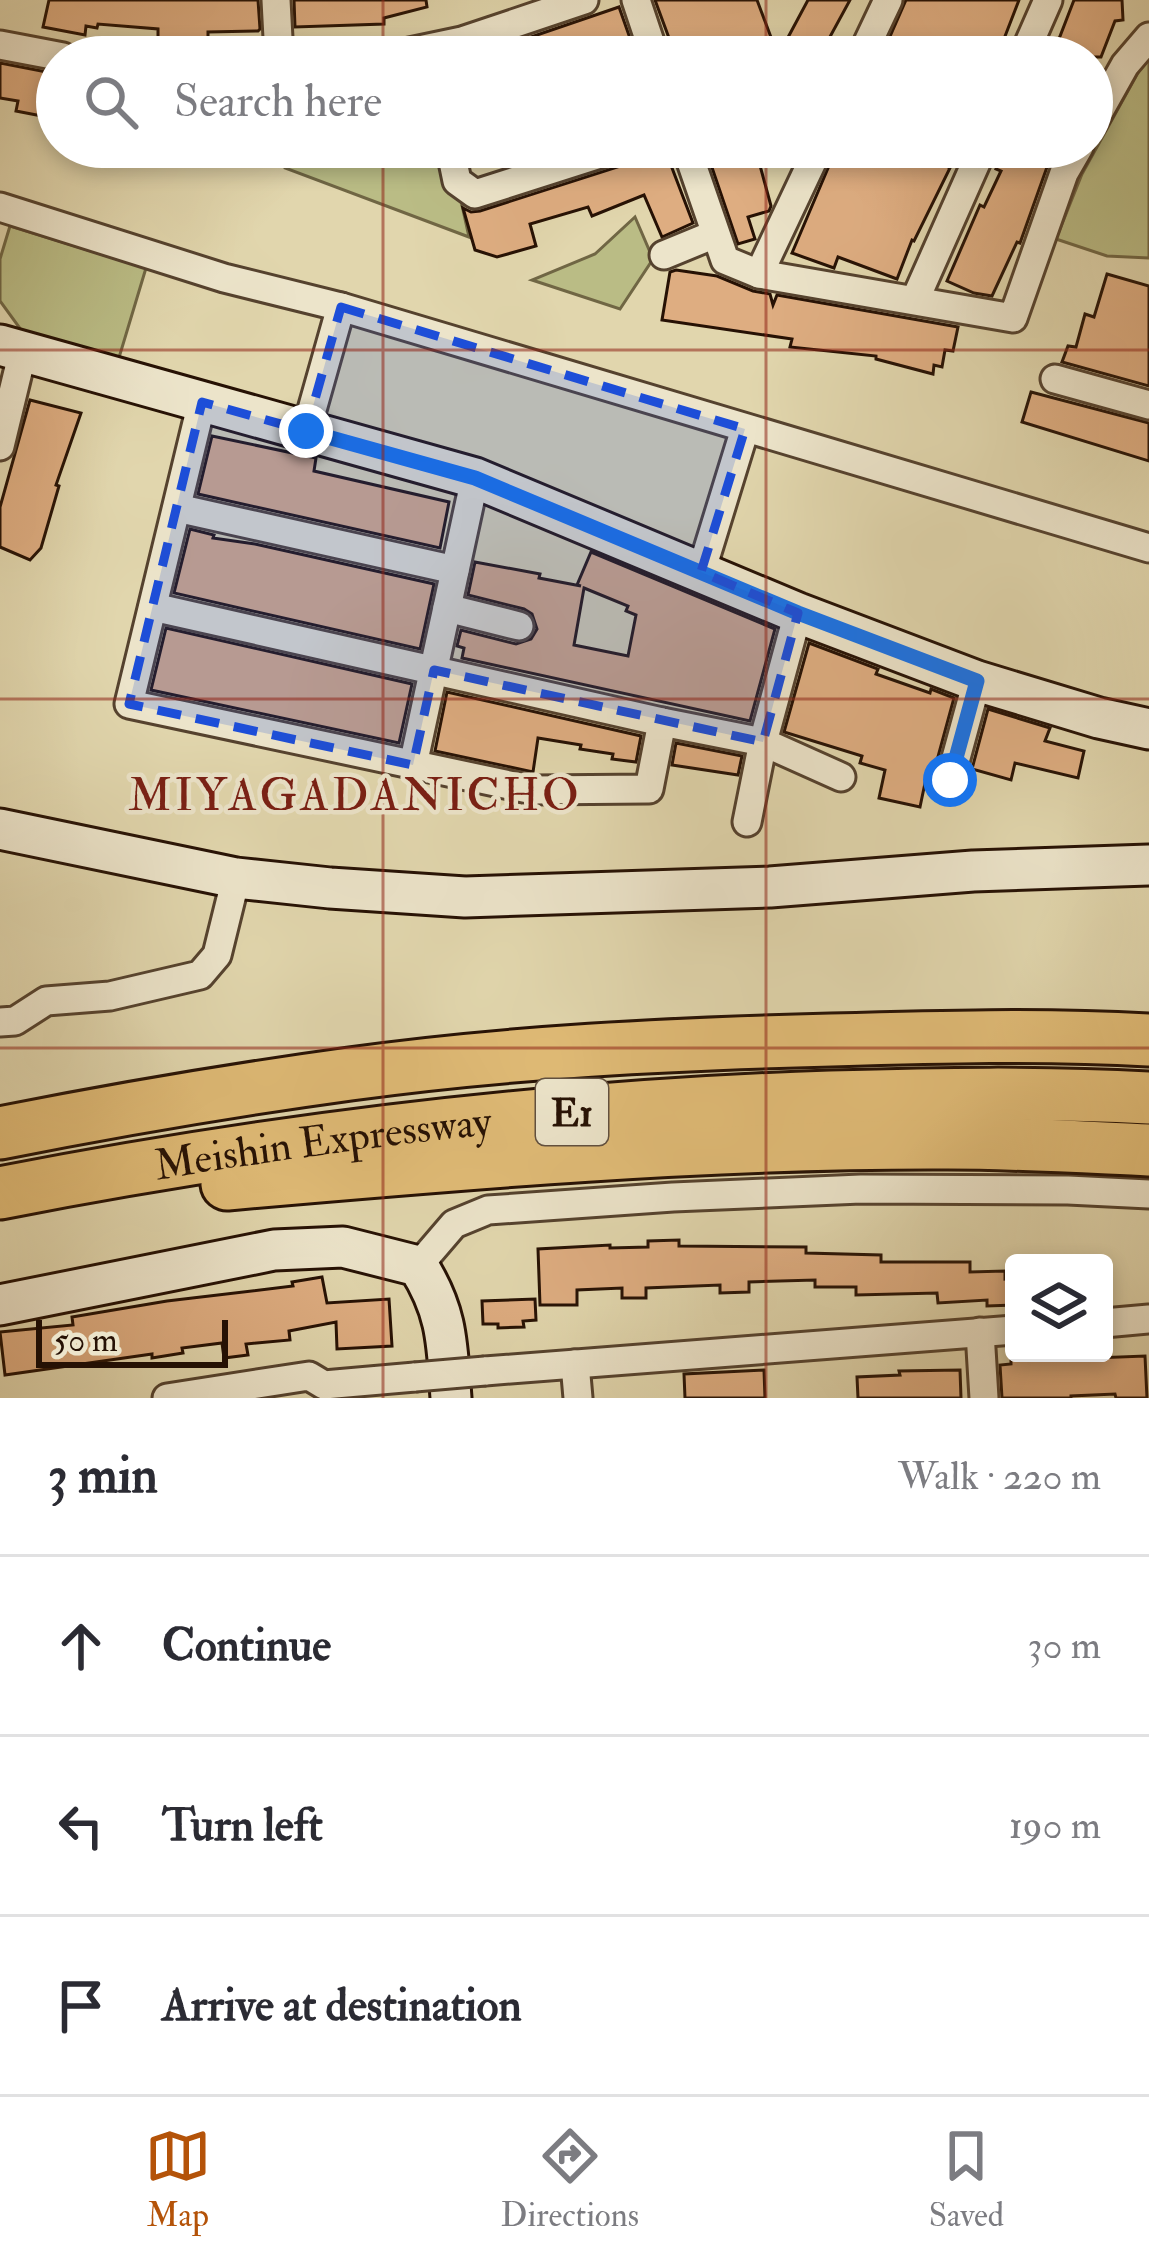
<!DOCTYPE html>
<html lang="en">
<head>
<meta charset="utf-8">
<style>
  :root { --surface:#fff; --page:#f2f2f3; --text:#2b2b33; --muted:#7c7c81; --line:#e1e1e2; --accent:#b45309 }
  body { margin:0; font-family:"IM FELL Double Pica",serif; background:var(--page); color:var(--text) }
  .controls { position:absolute; right:36px; bottom:36px; display:grid; overflow:hidden; border-radius:12px; box-shadow:0 6px 18px #0003 }
  .controls button { width:108px; height:108px; display:grid; place-items:center; padding:0; border:0; border-bottom:3px solid var(--line); background:var(--surface); color:var(--text); font:60px sans-serif }
  .scale { position:absolute; left:36px; bottom:30px; width:192px; box-sizing:border-box; padding-left:12px; border:6px solid #261104; border-top:0; font-size:33px; line-height:42px; white-space:nowrap; color:#261104; -webkit-text-stroke:9px #ece4ca; paint-order:stroke }
  .stop { position:absolute; width:36px; height:36px; margin:-27px; border:9px solid #1a73e8; border-radius:50%; background:#fff }
  .stop.end { background:#1a73e8; border-color:#fff; box-shadow:0 3px 12px #0008 }
  .list { margin:0; padding:0; list-style:none }
  h2 { display:flex; justify-content:space-between; align-items:center; height:156px; margin:0; padding:0 48px; font-size:51px }
  h2 small { font-size:39px; font-weight:400; color:var(--muted) }
  .list li { display:grid; grid-template-columns:78px 1fr auto; gap:36px; align-items:center; box-sizing:border-box; height:180px; padding:0 48px; border-top:3px solid var(--line) }
  .list b { display:block; font-size:45px; white-space:nowrap }
  .list em { font-size:39px; font-style:normal; color:var(--muted) }
  .icon { flex:none; width:66px; height:66px; fill:none; stroke:currentColor; stroke-width:2; stroke-linecap:round; stroke-linejoin:round }
  .map { position:relative; flex:none; width:1149px; height:1398px; overflow:hidden }
  .search { position:absolute; background:var(--surface); box-shadow:0 6px 18px #0003; left:36px; right:36px; top:36px; height:132px; display:flex; align-items:center; gap:30px; box-sizing:border-box; padding:0 42px; border-radius:66px; color:var(--muted); font-size:45px }
  .sheet { height:696px; background:var(--surface) }
  nav { display:flex; justify-content:space-around; align-items:center; box-sizing:border-box; height:168px; border-top:3px solid var(--line); background:var(--surface); font-size:33px; color:var(--muted) }
  nav a { display:grid; justify-items:center; gap:6px }
  nav .on { color:var(--accent) }
  .map>svg:first-child { display:block }
</style>
</head>
<body>
<div class="map">
<svg width="1149" height="1398" viewBox="0 0 1149 1398">
  <rect width="100%" height="100%" fill="#e1d6ad"/>
  <filter id="stains"><feTurbulence type="fractalNoise" baseFrequency=".00167" numOctaves="4"/><feColorMatrix values="0 0 0 0 .2 0 0 0 0 .09 0 0 0 0 .02 0 0 0 .5 -.17"/></filter>
  <radialGradient id="worn" r=".72"><stop offset=".6" stop-color="#630" stop-opacity="0"/><stop offset="1" stop-color="#630" stop-opacity=".3"/></radialGradient>
  <!-- green -->
  <g fill="#babc85" stroke="#706644" stroke-width="3">
    <polygon points="1149,59 1149,258 1107,256 1056,239 1082,174 1140,69"/>
    <polygon points="283,147 444,147 459,192 469,237 285,168"/>
    <polygon points="635,217 653,259 620,309 532,280 595,254"/>
    <polygon points="10,226 146,268 118,361 24,334 0,301 0,259"/>
  </g>
  <!-- building -->
  <g fill="#dead81" stroke="#261104" stroke-width="3" fill-rule="evenodd">
    <polygon points="49,0 258,0 260,29 258,31 208,32 208,46 180,46 180,38 158,38 158,29 98,24 97,28 86,26 85,35 43,27"/>
    <polygon points="294,0 426,0 427,7 384,18 384,24 295,27"/>
    <polygon points="655,0 757,0 778,56 808,0 850,0 819,57 676,57"/>
    <polygon points="906,0 1019,0 997,57 881,57"/>
    <polygon points="1074,0 1122,0 1123,20 1115,21 1101,57 1052,57"/>
    <polygon points="619,7 631,41 589,57 481,57 481,54"/>
    <polygon points="0,63 57,74 57,119 16,111 18,101 0,98"/>
    <polygon points="643,147 664,147 693,223 662,237 644,195 592,216 588,207 530,224 536,246 497,257 475,250 463,208 471,212 480,211 627,164 636,158 640,148"/>
    <polygon points="705,147 755,147 771,206 769,211 748,217 755,239 738,244"/>
    <polygon points="837,147 952,147 944,165 950,168 914,241 912,240 897,279 838,257 834,268 792,253"/>
    <polygon points="1006,147 1058,147 1047,167 1020,243 1017,242 992,296 974,293 947,281 980,205 984,207 1001,171 996,169"/>
    <polygon points="676,270 717,276 753,291 770,294 773,305 777,295 958,327 953,351 945,350 942,367 934,365 933,374 876,359 876,356 790,347 792,339 662,320 670,272"/>
    <polygon points="1107,274 1149,286 1149,386 1062,362 1068,346 1076,347 1085,314 1094,317"/>
    <polygon points="1031,392 1149,423 1149,461 1022,422"/>
    <polygon points="30,400 81,413 56,485 59,486 41,548 30,560 0,547 0,507"/>
    <polygon points="212,436 316,458 314,471 449,502 440,548 198,494"/>
    <polygon points="190,529 214,535 213,538 255,544 434,584 420,649 174,593"/>
    <path d="M591 552 775 629 750 721 462 658 464 648 457 646 461 630 516 644 531 639 537 629 532 614 524 609 468 595 475 562 540 574 539 578 581 586 577 585ZM584 588 628 606 626 611 636 615 628 656 574 645Z"/>
    <polygon points="166,628 412,684 399,743 151,690"/>
    <polygon points="809,643 878,669 876,674 930,693 931,689 954,698 933,775 933,785 925,783 920,807 879,798 885,770 860,763 862,756 784,732"/>
    <polygon points="447,692 641,736 636,762 612,759 613,754 580,749 581,745 538,738 533,772 435,751"/>
    <polygon points="988,709 1050,728 1045,741 1084,751 1078,778 1015,763 1011,780 972,769"/>
    <polygon points="676,743 742,756 738,775 672,765"/>
    <polygon points="679,1240 679,1246 806,1247 806,1253 881,1255 881,1262 970,1262 970,1272 1005,1271 1005,1279 1014,1278 1014,1305 987,1306 987,1300 938,1303 937,1293 856,1295 856,1287 815,1287 815,1280 749,1282 749,1292 720,1293 720,1285 646,1288 646,1298 622,1298 622,1288 577,1290 577,1305 540,1305 538,1249 610,1245 610,1248 648,1247 648,1241"/>
    <polygon points="322,1277 327,1303 389,1299 392,1346 337,1349 336,1322 289,1331 290,1340 246,1344 248,1355 224,1358 222,1343 182,1348 183,1353 152,1358 152,1354 5,1375 0,1332 73,1325 72,1317 167,1301 293,1286 292,1282"/>
    <polygon points="535,1299 536,1320 523,1321 524,1327 498,1328 498,1324 483,1324 482,1301"/>
    <polygon points="1011,1353 1069,1353 1069,1359 1145,1356 1147,1398 1116,1398 1115,1394 1071,1396 1071,1398 1002,1398 1000,1365 1011,1364"/>
    <polygon points="764,1370 765,1398 685,1398 684,1374"/>
    <polygon points="960,1370 961,1398 858,1398 857,1377 900,1375 899,1371"/>
  </g>
  <g fill="none" stroke-linecap="round" stroke-linejoin="round">
    <!-- street casing -->
    <g stroke="#55422e" stroke-width="33">
      <g id="street">
        <polyline points="276,0 279,57"/>
        <polyline points="636,0 655,57"/>
        <polyline points="0,45 63,57"/>
        <polyline points="386,57 462,41 584,0"/>
        <polyline points="861,57 888,0"/>
        <polyline points="1023,57 1048,0"/>
        <polyline points="1092,124 1125,65 1149,37"/>
        <polyline points="450,147 457,181 475,194 622,147"/>
        <polyline points="686,147 725,260 759,274 1013,318 1064,173 1079,147"/>
        <polyline points="0,207 224,278 341,307 1149,548"/>
        <polyline points="664,255 715,234"/>
        <polyline points="759,274 819,147"/>
        <polyline points="915,300 983,147"/>
        <polyline points="1055,379 1149,405"/>
        <polyline points="202,402 129,704 533,790 649,789 662,722"/>
        <polyline points="306,431 341,307"/>
        <polyline points="0,446 23,351"/>
        <polyline points="177,508 455,570"/>
        <polyline points="701,572 745,429"/>
        <polyline points="153,607 662,722 763,742 841,777"/>
        <polyline points="447,608 519,626"/>
        <polyline points="413,765 475,478"/>
        <polyline points="950,780 977,681"/>
        <polyline points="747,822 763,742 798,613"/>
        <polyline points="0,1022 15,1021 46,1001 110,996 200,975 217,955 236,878"/>
        <polyline points="418,1266 454,1224 488,1210 673,1197 861,1189 1068,1190 1149,1194"/>
        <polyline points="1104,1323 1149,1319"/>
        <polyline points="980,1332 984,1398"/>
        <polyline points="575,1364 578,1398"/>
        <polyline points="485,1371 1014,1330"/>
        <polyline points="167,1398 309,1376 324,1385 415,1377"/>
      </g>
    </g>
    <!-- secondary casing -->
    <g stroke="#261104" stroke-width="45">
      <g id="secondary">
        <polyline points="0,345 475,478 798,613 977,681 1099,718 1149,729"/>
        <polyline points="0,829 236,878 330,888 465,897 770,887 973,871 1149,865"/>
        <path d="M0 1305 274 1250 343 1247 418 1266C448 1313 447 1345 451 1398"/>
      </g>
    </g>
    <!-- highway casing -->
    <g stroke="#261104" stroke-width="57">
      <g id="highway">
        <path d="M0 1133C116 1110 233 1090 350 1074 509 1052 671 1044 831 1040 936 1037 1043 1034 1149 1040"/>
        <path d="M227 1184C466 1163 708 1142 948 1143 1015 1143 1082 1147 1149 1150"/>
        <path id="s1" d="M0 1193C276 1139 549 1106 831 1097 936 1094 1043 1092 1149 1098"/>
      </g>
    </g>
    <!-- street -->
    <use href="#street" stroke="#ece4ca" stroke-width="27"/>
    <!-- secondary -->
    <use href="#secondary" stroke="#ece4ca" stroke-width="39"/>
    <!-- highway -->
    <use href="#highway" stroke="#e0bb76" stroke-width="51"/>
    <!-- street-bridge casing -->
    <g stroke="#55422e" stroke-width="33" stroke-linecap="butt">
      <polyline id="street-bridge" points="415,1377 485,1371"/>
    </g>
    <!-- street-bridge -->
    <use href="#street-bridge" stroke="#ece4ca" stroke-width="27"/>
  </g>
  <g fill="none" stroke-linecap="round" stroke-linejoin="round">
    <!-- route -->
    <polyline stroke="#1a73e8" stroke-width="15" points="306,431 475,478 798,613 977,681 950,780"/>
  </g>
  <!-- marked area -->
  <path fill="#1d4ed8" fill-opacity="0.2" stroke="#1d4ed8" stroke-width="9" stroke-dasharray="24 15" stroke-linejoin="round" d="M341 307 745 429 701 572 798 613 763 742 434 670 413 765 129 704 202 402 306 431Z"/>
  <!-- grid -->
  <path fill="none" stroke="#8f2418" stroke-width="3" stroke-opacity="0.55" d="M383 0V57M766 0V57M383 147V1398M766 147V1398M0 350H1149M0 699H1149M0 1048H1149"/>
  <g text-anchor="middle" stroke-width="9" stroke-linejoin="round" paint-order="stroke">
    <!-- shield labels -->
    <rect fill="#ece4ca" stroke="#61503f" stroke-width="3" x="536" y="1079" width="72" height="66" rx="9"/>
    <g font-size="39" font-weight="bold" fill="#261104">
      <text x="572" y="1126">E1</text>
    </g>
    <!-- street labels -->
    <g font-size="42" fill="#261104" stroke="#ece4ca">
      <text dy="15" stroke="none"><textPath href="#s1" startOffset="327">Meishin Expressway</textPath></text>
    </g>
    <!-- neighbourhood labels -->
    <g font-size="45" letter-spacing="3" fill="#7a1f14" stroke="#ece4ca">
      <text x="355" y="810">MIYAGADANICHO</text>
    </g>
  </g>
  <rect width="100%" height="100%" filter="url(#stains)"/>
  <rect width="100%" height="100%" fill="url(#worn)"/>
</svg>
<div class="controls">
<button><svg class="icon" aria-label="layers" viewBox="0 0 24 24"><path d="M12 4l9 5-9 5-9-5zM3 14l9 5 9-5"/></svg></button>
</div>
<div class="scale">50 m</div>
<div class="stop" style="left:950px;top:780px"></div>
<div class="stop end" style="left:306px;top:431px"></div>
<div class="search"><svg class="icon" aria-label="search" viewBox="0 0 24 24"><circle cx="10" cy="10" r="6"/><path d="M15 15l6 6"/></svg>Search here</div>
</div>
<section class="sheet">
<h2>3 min<small>Walk · 220 m</small></h2>
<ul class="list">
<li><svg class="icon" aria-label="ahead" viewBox="0 0 24 24"><path d="M12 20V5M6 11l6-6 6 6"/></svg><div><b>Continue</b></div><em>30 m</em></li>
<li><svg class="icon" aria-label="left" viewBox="0 0 24 24"><path d="M17 20v-9H6M10 6l-5 5 5 5"/></svg><div><b>Turn left</b></div><em>190 m</em></li>
<li><svg class="icon" aria-label="arrive" viewBox="0 0 24 24"><path d="M6 21V4h12l-3 4 3 4H6"/></svg><div><b>Arrive at destination</b></div></li>
</ul>
</section>
<nav>
<a class="on"><svg class="icon" aria-label="map" viewBox="0 0 24 24"><path d="M3 6l6-2 6 2 6-2v14l-6 2-6-2-6 2zM9 4v14M15 6v14"/></svg>Map</a>
<a><svg class="icon" aria-label="directions" viewBox="0 0 24 24"><path d="M12 3l9 9-9 9-9-9zM9 14v-3h6M13 9l2 2-2 2"/></svg>Directions</a>
<a><svg class="icon" aria-label="saved" viewBox="0 0 24 24"><path d="M7 4h10v16l-5-4-5 4z"/></svg>Saved</a>
</nav>
</body>
</html>
